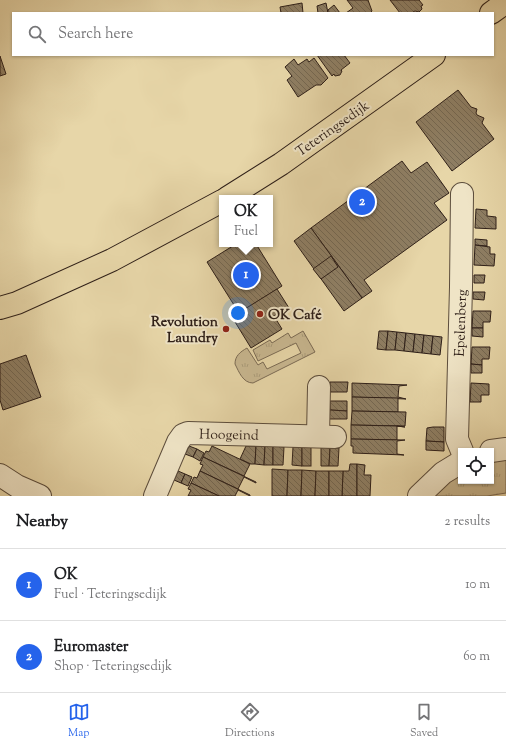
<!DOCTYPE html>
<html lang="en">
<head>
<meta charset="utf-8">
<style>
  :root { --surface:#fff; --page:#f6f6f6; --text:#202124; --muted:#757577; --line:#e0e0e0; --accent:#2563eb }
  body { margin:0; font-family:"Sorts Mill Goudy",serif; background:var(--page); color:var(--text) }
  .controls { position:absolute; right:12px; bottom:12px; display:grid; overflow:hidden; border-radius:0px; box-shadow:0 1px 3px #0004 }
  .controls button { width:36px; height:36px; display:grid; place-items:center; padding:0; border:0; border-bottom:1px solid var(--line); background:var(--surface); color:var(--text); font:20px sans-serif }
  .you { position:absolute; left:238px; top:313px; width:14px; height:14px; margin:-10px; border:3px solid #fff; border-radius:50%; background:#1a73e8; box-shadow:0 0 0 6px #1a73e833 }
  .badge { display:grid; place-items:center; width:26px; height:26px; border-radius:50%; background:var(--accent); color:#fff; font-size:13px; font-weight:700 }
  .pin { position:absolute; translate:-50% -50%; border:2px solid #fff; box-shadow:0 1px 4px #0006 }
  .popup { position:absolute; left:219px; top:195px; width:54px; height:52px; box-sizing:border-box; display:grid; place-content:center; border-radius:0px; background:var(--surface); filter:drop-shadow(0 1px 3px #0005); font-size:13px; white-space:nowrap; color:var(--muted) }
  .popup b { font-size:15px; color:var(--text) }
  .popup::after { content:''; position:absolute; left:50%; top:100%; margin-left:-8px; border:8px solid transparent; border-top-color:var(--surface) }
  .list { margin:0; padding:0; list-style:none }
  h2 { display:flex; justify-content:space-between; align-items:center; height:52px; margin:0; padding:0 16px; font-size:17px }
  h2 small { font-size:13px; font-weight:400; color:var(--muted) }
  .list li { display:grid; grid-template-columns:26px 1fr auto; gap:12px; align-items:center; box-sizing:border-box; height:72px; padding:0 16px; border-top:1px solid var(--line) }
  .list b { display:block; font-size:15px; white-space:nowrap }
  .list p { margin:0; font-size:13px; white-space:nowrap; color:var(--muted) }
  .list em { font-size:13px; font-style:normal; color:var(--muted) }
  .icon { flex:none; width:22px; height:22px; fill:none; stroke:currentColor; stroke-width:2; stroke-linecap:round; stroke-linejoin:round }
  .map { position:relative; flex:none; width:506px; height:496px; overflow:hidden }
  .search { position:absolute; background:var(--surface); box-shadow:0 1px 3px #0004; left:12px; right:12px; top:12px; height:44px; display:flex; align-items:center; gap:10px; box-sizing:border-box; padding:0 14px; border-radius:0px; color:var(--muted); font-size:15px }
  .sheet { height:196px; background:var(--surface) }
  nav { display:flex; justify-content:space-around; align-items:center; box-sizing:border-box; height:56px; border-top:1px solid var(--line); background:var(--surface); font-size:11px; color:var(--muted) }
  nav a { display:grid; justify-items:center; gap:2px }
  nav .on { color:var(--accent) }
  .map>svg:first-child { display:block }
</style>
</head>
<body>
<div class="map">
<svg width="506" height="496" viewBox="0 0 506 496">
  <defs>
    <pattern id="grass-tufts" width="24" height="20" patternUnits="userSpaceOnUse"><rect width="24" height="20" fill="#c8b790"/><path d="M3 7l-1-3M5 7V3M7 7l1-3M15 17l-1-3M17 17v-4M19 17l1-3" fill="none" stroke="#ac9d7b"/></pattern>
    <pattern id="building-back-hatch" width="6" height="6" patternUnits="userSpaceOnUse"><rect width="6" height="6" fill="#8e7e63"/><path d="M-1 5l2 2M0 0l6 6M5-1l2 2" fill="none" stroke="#746751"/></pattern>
  </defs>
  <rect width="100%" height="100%" fill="#e7d6a8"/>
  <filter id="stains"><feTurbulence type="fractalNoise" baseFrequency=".005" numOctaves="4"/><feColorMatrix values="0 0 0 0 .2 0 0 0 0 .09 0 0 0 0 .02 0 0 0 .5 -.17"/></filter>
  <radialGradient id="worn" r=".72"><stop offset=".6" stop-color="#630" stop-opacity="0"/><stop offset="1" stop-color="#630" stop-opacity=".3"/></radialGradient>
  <!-- grass -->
  <g fill="url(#grass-tufts)" stroke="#7b6b54">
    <path d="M303 331 315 352 253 383C243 383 239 372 235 364 235 356 240 352 247 348L258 365 263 362 267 369 301 353 296 343 258 361 253 350 270 340 272 343 288 333 291 338Z"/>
    <polygon points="506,458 506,493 487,496 431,496 436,491 461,473 461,481 491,481 491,461"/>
  </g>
  <!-- building -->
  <g fill="url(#building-back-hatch)" stroke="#2e1f18">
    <polygon points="347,0 368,0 372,11 370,13 346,13 353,8"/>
    <polygon points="390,0 419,0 423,5 421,6 422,9 419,12 415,11 413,12 414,13 400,13"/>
    <polygon points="302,3 303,13 281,13 280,7"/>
    <polygon points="326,3 328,13 318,13 317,6"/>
    <polygon points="334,5 340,13 328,13 328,10"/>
    <polygon points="317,55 344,55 350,63 341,70 342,71 340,75 335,76 334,74 332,76"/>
    <polygon points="0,56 6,74 0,76"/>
    <polygon points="314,58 328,78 321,85 316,85 298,97 287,80 292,76 285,67 294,59 298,65 307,59 309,62"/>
    <polygon points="458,90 471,107 477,109 476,113 477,115 484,118 482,123 494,139 452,171 416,122"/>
    <polygon points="402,161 411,173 427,162 449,193 434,203 447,220 364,280 372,291 362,298 311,228"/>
    <polygon points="476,209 487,210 487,216 496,217 496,229 475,228"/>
    <polygon points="311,228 362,298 344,311 294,241"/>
    <polygon points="475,239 487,240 487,246 475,245"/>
    <polygon points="236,244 256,244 282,286 239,313 207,262"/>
    <polygon points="475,245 490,247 490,254 495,254 494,266 474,265"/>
    <polygon points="331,256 338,267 321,279 313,269"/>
    <polygon points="474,275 485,275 484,283 474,283"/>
    <polygon points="277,289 289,308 274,316 282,329 251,348 232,317"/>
    <polygon points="473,292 485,292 484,300 473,299"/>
    <polygon points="473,311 491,311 490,322 483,322 483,328 472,328"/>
    <polygon points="472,328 483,328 483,337 472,336"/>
    <polygon points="379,331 388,331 386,350 377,349"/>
    <polygon points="388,331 397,332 395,350 386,350"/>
    <polygon points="397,332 406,333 404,351 395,350"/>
    <polygon points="406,333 415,334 413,352 404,351"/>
    <polygon points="415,334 424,335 422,353 413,352"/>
    <polygon points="424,335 433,336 431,354 422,353"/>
    <polygon points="433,336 442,337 440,355 431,354"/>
    <polygon points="472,347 490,347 489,359 482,359 482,365 471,364"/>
    <polygon points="26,355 41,397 3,410 0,400 0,364"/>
    <polygon points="471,364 482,365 482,373 471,373"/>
    <polygon points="330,382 348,382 347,392 330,392"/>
    <polygon points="352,383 407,385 399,386 398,397 406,399 352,397"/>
    <polygon points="471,383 489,384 489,395 481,395 481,402 470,402"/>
    <polygon points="352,397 398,398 398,412 352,411"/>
    <polygon points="330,401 347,401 347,411 330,410"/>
    <polygon points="330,410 347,411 347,419 329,419"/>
    <polygon points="352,411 406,412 405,426 351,425"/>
    <polygon points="351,425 397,426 405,427 397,426 397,440 351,439"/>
    <polygon points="433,427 444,427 444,442 426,441 427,428"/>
    <polygon points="351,439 405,440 397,441 397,454 404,455 353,453 353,446 351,446"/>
    <polygon points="426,441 444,442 444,451 426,450"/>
    <polygon points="189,446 197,449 193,457 185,454"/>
    <polygon points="212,446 250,464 244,476 203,457 206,451 209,452"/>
    <polygon points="246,446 256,446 255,464 251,464 240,459"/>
    <polygon points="256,446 265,446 264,465 255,464"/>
    <polygon points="265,446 273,446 273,465 264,465"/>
    <polygon points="273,446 284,447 283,465 273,465"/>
    <polygon points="293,447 302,447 302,466 292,465"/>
    <rect x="302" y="447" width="9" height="19"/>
    <polygon points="321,447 330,448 329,466 321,466"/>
    <polygon points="330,448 339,448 338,466 329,466"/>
    <polygon points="197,449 204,453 200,461 193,457"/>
    <polygon points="203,457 256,482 256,483 244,477 238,489 200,471 203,465 200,464"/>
    <polygon points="350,464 357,464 357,496 342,496 343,471 349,471"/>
    <polygon points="357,464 365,465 364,475 371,475 370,496 357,496"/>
    <polygon points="272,469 288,470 287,496 272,496"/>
    <polygon points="288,470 302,470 301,496 287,496"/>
    <polygon points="302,470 316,471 315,496 301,496"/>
    <polygon points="178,471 185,474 181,483 174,480"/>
    <polygon points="200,471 250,495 250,496 238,490 235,496 219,496 191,483 194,477 197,478"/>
    <polygon points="316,471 329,471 329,496 315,496"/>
    <polygon points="329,471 343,471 342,496 329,496"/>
    <polygon points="185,474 192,477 188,486 181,483"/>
    <polygon points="191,483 219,496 188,496 191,490 188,489"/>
  </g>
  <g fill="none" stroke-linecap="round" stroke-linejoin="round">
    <!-- minor casing -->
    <g stroke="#5c4d3c" stroke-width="24">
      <g id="minor">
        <polyline points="318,436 319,387"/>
        <polyline points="462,451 457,439 461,287 462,194"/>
        <polyline points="491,451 506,449"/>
        <polyline points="0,475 17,486 40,496"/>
        <polyline points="155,496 178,442 183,435 188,433 335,437"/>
        <polyline points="419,496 443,473 461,462"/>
      </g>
    </g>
    <!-- major casing -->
    <g stroke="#2e1f18" stroke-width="24">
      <g id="major">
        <polyline points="491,13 506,2"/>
        <polyline points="227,198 281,164 434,55"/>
        <polyline points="0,308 17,303 112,260 222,201"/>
      </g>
    </g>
    <!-- minor -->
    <use href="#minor" stroke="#efe4c6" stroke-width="22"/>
    <!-- major -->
    <use href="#major" stroke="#e7d6a8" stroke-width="22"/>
  </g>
  <!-- markers -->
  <g fill="#8f2418" stroke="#efe4c6" stroke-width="1.5">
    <circle cx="260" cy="314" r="4"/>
    <circle cx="226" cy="329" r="4"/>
  </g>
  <g text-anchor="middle" stroke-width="4" stroke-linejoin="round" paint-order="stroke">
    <!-- street labels -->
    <g font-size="14" fill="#2e1f18" stroke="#efe4c6">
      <text transform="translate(332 128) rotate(-35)" y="5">Teteringsedijk</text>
      <text transform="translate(460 323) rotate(-88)" y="5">Epelenberg</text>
      <text transform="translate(229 434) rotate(1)" y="5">Hoogeind</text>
    </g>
    <!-- poi labels -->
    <g font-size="14" font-weight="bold" fill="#2e1f18" stroke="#efe4c6" text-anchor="start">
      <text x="268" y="319">OK Café</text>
      <text x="218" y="326" text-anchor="end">Revolution<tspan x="218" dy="16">Laundry</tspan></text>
    </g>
  </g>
  <rect width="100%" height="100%" filter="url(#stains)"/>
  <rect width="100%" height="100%" fill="url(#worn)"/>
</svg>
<div class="controls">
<button><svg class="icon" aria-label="locate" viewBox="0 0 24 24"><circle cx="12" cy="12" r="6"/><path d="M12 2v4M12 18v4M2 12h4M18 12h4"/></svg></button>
</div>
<div class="you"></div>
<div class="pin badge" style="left:246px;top:275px">1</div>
<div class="popup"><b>OK</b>Fuel</div>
<div class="pin badge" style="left:362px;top:202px">2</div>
<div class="search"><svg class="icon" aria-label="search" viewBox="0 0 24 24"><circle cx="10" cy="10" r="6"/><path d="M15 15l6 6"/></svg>Search here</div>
</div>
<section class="sheet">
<h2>Nearby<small>2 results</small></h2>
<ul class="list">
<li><span class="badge">1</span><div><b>OK</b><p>Fuel · Teteringsedijk</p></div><em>10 m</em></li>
<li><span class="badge">2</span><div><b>Euromaster</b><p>Shop · Teteringsedijk</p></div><em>60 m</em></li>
</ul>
</section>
<nav>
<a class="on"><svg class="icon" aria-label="map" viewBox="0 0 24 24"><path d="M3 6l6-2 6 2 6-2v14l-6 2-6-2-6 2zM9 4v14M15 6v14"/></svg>Map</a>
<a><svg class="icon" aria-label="directions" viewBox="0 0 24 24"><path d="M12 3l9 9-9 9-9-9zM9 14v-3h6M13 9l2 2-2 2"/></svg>Directions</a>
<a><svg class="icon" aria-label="saved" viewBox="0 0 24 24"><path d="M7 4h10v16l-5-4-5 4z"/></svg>Saved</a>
</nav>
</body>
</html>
